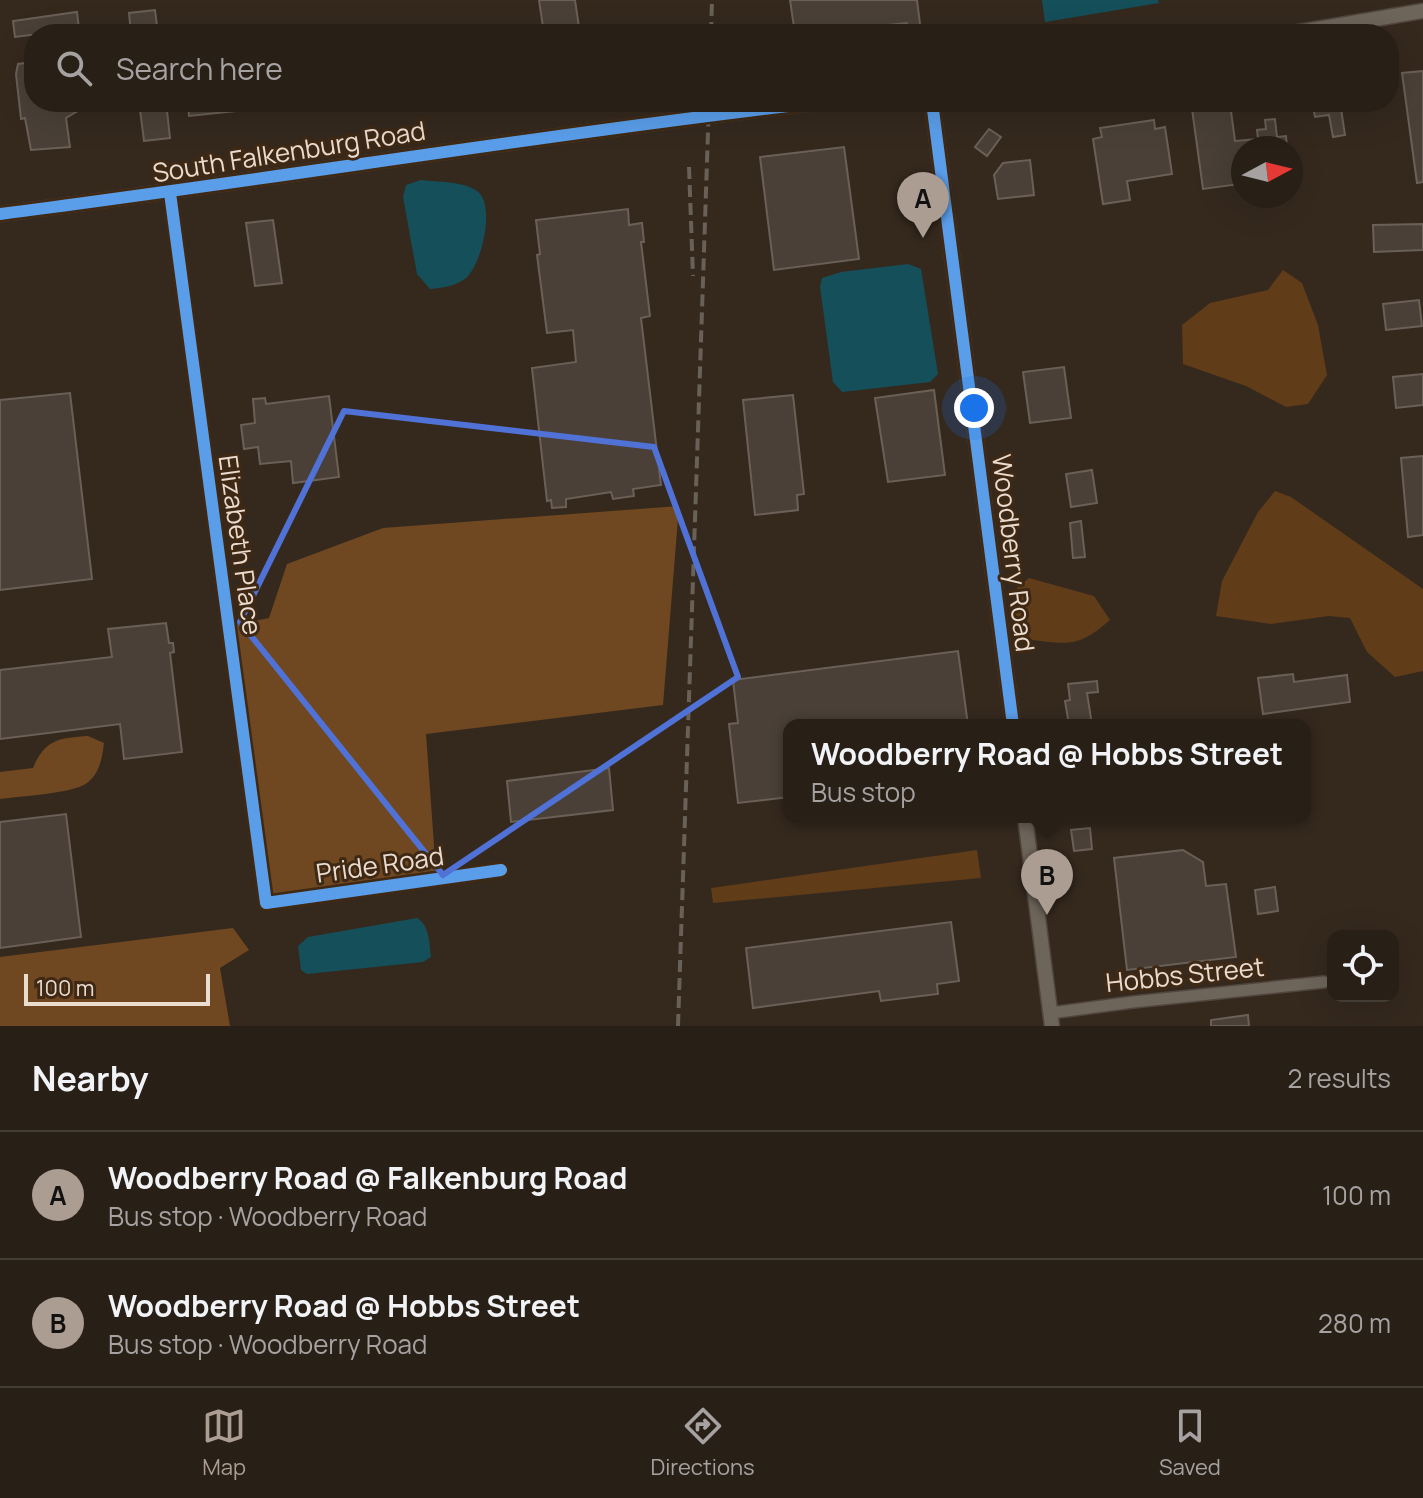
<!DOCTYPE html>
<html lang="en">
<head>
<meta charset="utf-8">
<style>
  :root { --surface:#281f16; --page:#30271f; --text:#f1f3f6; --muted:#a5a2a1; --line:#443d35; --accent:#ab9d92 }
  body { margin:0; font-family:Manrope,sans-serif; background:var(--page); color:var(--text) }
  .controls { position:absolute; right:24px; bottom:24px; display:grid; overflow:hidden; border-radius:16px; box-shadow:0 8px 32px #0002 }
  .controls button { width:72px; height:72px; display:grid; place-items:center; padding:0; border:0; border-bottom:2px solid var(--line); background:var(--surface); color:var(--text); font:40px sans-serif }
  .compass { position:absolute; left:1231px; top:136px; width:72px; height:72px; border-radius:50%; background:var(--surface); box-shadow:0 8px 32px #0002; rotate:83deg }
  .scale { position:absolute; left:24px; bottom:20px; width:186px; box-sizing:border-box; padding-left:8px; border:4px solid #ebdcd0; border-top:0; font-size:22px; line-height:28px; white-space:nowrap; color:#ebdcd0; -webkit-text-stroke:6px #3f2914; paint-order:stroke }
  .you { position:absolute; left:974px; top:408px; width:28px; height:28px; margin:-20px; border:6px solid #fff; border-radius:50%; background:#1a73e8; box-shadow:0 0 0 12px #1a73e833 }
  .badge { display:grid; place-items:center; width:52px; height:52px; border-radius:50%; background:var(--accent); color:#111; font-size:26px; font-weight:700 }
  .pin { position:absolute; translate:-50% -66px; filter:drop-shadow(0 2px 4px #0008) }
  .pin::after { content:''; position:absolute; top:42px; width:28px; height:24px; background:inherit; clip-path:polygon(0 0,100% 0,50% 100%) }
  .popup { position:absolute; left:783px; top:719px; width:528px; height:104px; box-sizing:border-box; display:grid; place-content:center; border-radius:16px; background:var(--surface); filter:drop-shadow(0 2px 6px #0005); font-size:26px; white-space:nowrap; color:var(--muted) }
  .popup b { font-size:30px; color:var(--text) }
  .popup::after { content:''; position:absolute; left:50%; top:100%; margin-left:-16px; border:16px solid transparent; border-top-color:var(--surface) }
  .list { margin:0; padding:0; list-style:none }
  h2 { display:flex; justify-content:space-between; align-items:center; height:104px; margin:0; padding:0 32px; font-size:34px }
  h2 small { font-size:26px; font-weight:400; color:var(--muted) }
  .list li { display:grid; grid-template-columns:52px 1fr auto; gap:24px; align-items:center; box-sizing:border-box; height:128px; padding:0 32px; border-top:2px solid var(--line) }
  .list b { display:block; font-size:30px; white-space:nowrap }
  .list p { margin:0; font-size:26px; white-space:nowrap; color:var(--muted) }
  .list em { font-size:26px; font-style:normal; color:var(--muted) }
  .icon { flex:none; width:44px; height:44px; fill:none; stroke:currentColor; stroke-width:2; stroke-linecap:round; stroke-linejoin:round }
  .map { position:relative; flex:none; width:1423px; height:1026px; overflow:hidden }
  .search { position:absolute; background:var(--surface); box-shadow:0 8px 32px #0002; left:24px; right:24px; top:24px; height:88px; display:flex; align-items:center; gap:20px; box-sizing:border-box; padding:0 28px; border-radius:32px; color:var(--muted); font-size:30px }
  .sheet { height:360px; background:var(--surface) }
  nav { display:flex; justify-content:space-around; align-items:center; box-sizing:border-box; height:112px; border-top:2px solid var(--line); background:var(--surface); font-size:22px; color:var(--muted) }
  nav a { display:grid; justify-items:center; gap:4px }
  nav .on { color:var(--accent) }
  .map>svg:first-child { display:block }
</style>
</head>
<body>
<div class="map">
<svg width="1423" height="1026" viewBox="0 0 1423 1026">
  <rect width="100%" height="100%" fill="#35291e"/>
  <!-- green -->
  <g fill="#603c18">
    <polygon points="1283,270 1302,283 1318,325 1327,375 1308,404 1286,407 1246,386 1183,364 1182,325 1210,303 1268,290"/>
    <polygon points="1275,491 1291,497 1423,589 1423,671 1395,677 1367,652 1350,618 1329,616 1271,624 1216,616 1222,581 1258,512"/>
    <path d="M1029 578 1094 596 1110 620C1080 646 1071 645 1032 640L1011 615 1017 588Z"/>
    <polygon points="977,850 981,878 713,903 711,888"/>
  </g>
  <!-- forest -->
  <g fill="#6f4821">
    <polygon points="679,506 663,705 426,734 436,873 272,896 235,625 269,618 287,564 383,528"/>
    <path d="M88 736 104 743C102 758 100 773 87 783 72 794 20 796 0 799V772L33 768C45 739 60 738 88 736Z"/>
    <polygon points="233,928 249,950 220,968 230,1026 0,1026 0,957"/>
  </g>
  <!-- water -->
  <g fill="#154f5a">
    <polygon points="1042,0 1158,0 1159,3 1045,22"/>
    <path d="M421 180C437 182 463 181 477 191 496 204 482 264 466 278 456 286 442 288 430 289L417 274 403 197 406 185Z"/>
    <polygon points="908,264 921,269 938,374 930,382 842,392 833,382 820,287 822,278 841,272"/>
    <path d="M417 918C430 926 429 943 431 957L423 962 307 974 301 970 298 946 308 937Z"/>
  </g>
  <!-- building -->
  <g fill="#4a4037" stroke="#6a6057" stroke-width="2">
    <polygon points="539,0 575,0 580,34 544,34"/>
    <polygon points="790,0 917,0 921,32 908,33 907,23 795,34"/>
    <polygon points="155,10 158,34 131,34 129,13"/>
    <polygon points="77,12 79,29 15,37 13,21"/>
    <polygon points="34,62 34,102 93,102 66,118 70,147 31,150 25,118 21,119 16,74 18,64"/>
    <polygon points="1423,71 1423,182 1417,183 1402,73"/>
    <polygon points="139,102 166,102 170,138 144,141"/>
    <polygon points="188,102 255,102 255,109 189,116"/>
    <polygon points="1340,102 1345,135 1333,137 1329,115 1315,117 1313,107"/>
    <polygon points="1230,104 1235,141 1258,139 1257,130 1266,129 1265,120 1275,119 1277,137 1286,136 1287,148 1243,148 1243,167 1238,168 1240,184 1203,189 1192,109"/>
    <polygon points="1154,120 1155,129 1165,127 1172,174 1127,181 1130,200 1103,204 1093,139 1102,137 1100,128"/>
    <polygon points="989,129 1001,137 987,156 975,147"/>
    <polygon points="844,147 859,259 774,270 760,157"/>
    <polygon points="1030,160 1034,195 998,199 994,175 1003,163"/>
    <polygon points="628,209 629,225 642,223 644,242 641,242 650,316 641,318 661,485 633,489 634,496 613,499 611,492 566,499 566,507 552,508 551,500 547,501 532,368 576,362 573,330 547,333 537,255 540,254 536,220"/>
    <polygon points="273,220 282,283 255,286 246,223"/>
    <polygon points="1423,224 1423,250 1374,252 1373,225"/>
    <polygon points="1419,300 1422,326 1386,330 1383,304"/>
    <polygon points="1064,367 1071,418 1030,423 1023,372"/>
    <polygon points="1423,374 1423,405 1396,408 1393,377"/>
    <polygon points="934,390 945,475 888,482 875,398"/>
    <polygon points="70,393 92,579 0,590 0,400"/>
    <polygon points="793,395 804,494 797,495 798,510 755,515 743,400"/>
    <polygon points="329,396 339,477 293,483 291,461 260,464 258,447 244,449 241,425 255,423 253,399 265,398 266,404"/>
    <polygon points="1423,456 1423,535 1408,537 1401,458"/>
    <polygon points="1092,470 1097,503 1071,507 1066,474"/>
    <polygon points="1081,521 1085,557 1073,558 1070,523"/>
    <polygon points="166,623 169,643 173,643 174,652 170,653 182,752 124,759 120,724 0,739 0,670 112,657 108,629"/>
    <polygon points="958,651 968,725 789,725 789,797 738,803 729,724 738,723 733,680"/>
    <polygon points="1293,674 1294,682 1347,675 1350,702 1263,714 1258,678"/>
    <polygon points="1097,681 1098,692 1087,693 1092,725 1069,725 1065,701 1070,700 1068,684"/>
    <polygon points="609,768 613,810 511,822 507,781"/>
    <polygon points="66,814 81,937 0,948 0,822"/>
    <polygon points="1090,828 1092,849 1074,851 1071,830"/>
    <polygon points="1183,850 1203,862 1206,886 1226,884 1236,957 1127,970 1114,858"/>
    <polygon points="1275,887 1278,911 1258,914 1255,890"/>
    <polygon points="951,922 959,981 937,984 938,994 881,1001 879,991 753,1008 746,948"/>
    <polygon points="1248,1015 1249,1026 1211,1026 1211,1020"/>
  </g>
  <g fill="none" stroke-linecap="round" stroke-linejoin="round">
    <!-- minor casing -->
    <g stroke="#51463d" stroke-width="14">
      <g id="minor">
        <polyline points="170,193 266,903 501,870"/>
        <polyline points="1051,1013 1133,1002 1324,982"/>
      </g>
    </g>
    <!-- tertiary casing -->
    <g stroke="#51463d" stroke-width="17">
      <g id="tertiary">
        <polyline points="1287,34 1423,11"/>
        <polyline points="932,102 1013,725"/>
        <path d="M0 214C274 179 547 134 822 102"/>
        <polyline points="1025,817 1052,1026"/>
      </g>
    </g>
    <!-- minor -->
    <use href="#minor" stroke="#6d645a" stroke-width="11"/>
    <!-- tertiary -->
    <use href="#tertiary" stroke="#6d645a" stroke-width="14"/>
    <!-- rail -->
    <g stroke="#696057" stroke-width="4" stroke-dasharray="12 6" stroke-linecap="butt">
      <polyline points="711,34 712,0"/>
      <polyline points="689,167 693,276"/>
      <polyline points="678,1026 709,102"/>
    </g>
    <!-- cycleway casing -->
    <g stroke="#3f2914" stroke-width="17">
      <g id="cycleway">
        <polyline points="932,102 1013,725"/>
        <polyline points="170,193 266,903 501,870"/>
        <path d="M0 214C274 179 547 134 822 102"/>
      </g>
    </g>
    <!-- cycleway -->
    <use href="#cycleway" stroke="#5a9eea" stroke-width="12"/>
  </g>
  <!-- marked area -->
  <path fill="none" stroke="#5072d6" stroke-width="6" stroke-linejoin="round" d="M344 411 654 447 738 677 443 875 240 622Z"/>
  <g text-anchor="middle" stroke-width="6" stroke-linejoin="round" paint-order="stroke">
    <!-- street labels -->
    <g font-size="26" fill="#ebdcd0" stroke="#3f2914">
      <text transform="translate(289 152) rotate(-9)" y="9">South Falkenburg Road</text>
      <text transform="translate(240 545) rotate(82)" y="9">Elizabeth Place</text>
      <text transform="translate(1013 553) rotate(83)" y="9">Woodberry Road</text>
      <text transform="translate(380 865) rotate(-8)" y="9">Pride Road</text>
      <text transform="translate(1185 975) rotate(-6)" y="9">Hobbs Street</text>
    </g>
  </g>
</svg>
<div class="controls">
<button><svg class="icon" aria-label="locate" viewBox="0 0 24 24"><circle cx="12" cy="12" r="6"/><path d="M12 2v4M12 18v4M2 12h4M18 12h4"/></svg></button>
</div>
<svg class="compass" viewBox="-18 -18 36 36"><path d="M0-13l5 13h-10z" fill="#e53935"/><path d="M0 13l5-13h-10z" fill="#a5a2a1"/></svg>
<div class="scale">100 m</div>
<div class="you"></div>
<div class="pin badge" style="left:923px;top:238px">A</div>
<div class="pin badge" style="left:1047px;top:915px">B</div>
<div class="popup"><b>Woodberry Road @ Hobbs Street</b>Bus stop</div>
<div class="search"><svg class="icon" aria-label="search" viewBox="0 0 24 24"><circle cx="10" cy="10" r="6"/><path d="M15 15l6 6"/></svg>Search here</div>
</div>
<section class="sheet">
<h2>Nearby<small>2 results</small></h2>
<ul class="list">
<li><span class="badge">A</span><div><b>Woodberry Road @ Falkenburg Road</b><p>Bus stop · Woodberry Road</p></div><em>100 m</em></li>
<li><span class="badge">B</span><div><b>Woodberry Road @ Hobbs Street</b><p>Bus stop · Woodberry Road</p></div><em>280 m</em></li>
</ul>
</section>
<nav>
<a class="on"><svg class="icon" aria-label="map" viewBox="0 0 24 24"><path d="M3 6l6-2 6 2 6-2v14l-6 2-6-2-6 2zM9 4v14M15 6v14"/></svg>Map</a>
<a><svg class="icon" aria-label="directions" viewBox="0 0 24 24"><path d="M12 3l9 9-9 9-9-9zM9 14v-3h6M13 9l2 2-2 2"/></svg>Directions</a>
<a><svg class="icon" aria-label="saved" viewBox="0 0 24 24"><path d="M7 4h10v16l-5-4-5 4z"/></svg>Saved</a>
</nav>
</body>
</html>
